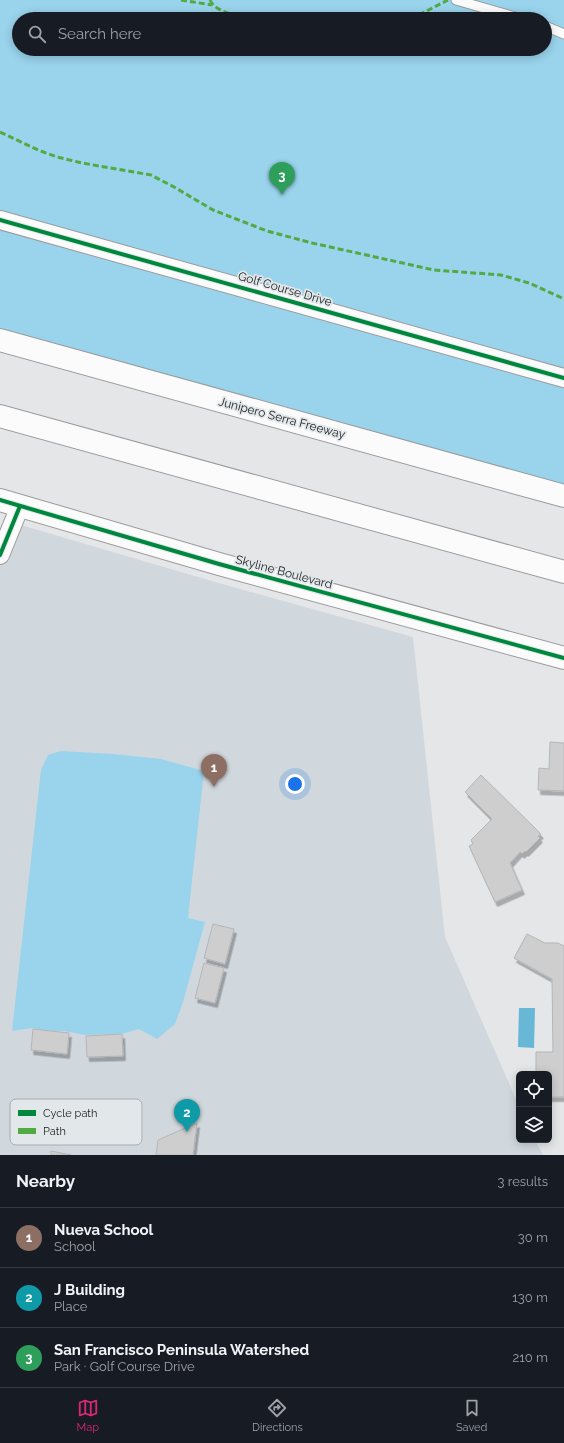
<!DOCTYPE html>
<html lang="en">
<head>
<meta charset="utf-8">
<style>
  :root { --surface:#171b24; --page:#242831; --text:#f1f3f6; --muted:#9ea1a6; --line:#363941; --accent:#db2777 }
  body { margin:0; font-family:Raleway,sans-serif; background:var(--page); color:var(--text) }
  .controls { position:absolute; right:12px; bottom:12px; display:grid; overflow:hidden; border-radius:6px; box-shadow:0 2px 10px #0003 }
  .controls button { width:36px; height:36px; display:grid; place-items:center; padding:0; border:0; border-bottom:1px solid var(--line); background:var(--surface); color:var(--text); font:20px sans-serif }
  .you { position:absolute; left:295px; top:784px; width:14px; height:14px; margin:-10px; border:3px solid #fff; border-radius:50%; background:#1a73e8; box-shadow:0 0 0 6px #1a73e833 }
  .badge { display:grid; place-items:center; width:26px; height:26px; border-radius:50%; background:var(--accent); color:#fff; font-size:13px; font-weight:700 }
  .pin { position:absolute; translate:-50% -33px; filter:drop-shadow(0 1px 2px #0008) }
  .pin::after { content:''; position:absolute; top:21px; width:14px; height:12px; background:inherit; clip-path:polygon(0 0,100% 0,50% 100%) }
  .list { margin:0; padding:0; list-style:none }
  h2 { display:flex; justify-content:space-between; align-items:center; height:52px; margin:0; padding:0 16px; font-size:17px }
  h2 small { font-size:13px; font-weight:400; color:var(--muted) }
  .list li { display:grid; grid-template-columns:26px 1fr auto; gap:12px; align-items:center; box-sizing:border-box; height:60px; padding:0 16px; border-top:1px solid var(--line) }
  .list b { display:block; font-size:15px; white-space:nowrap }
  .list p { margin:0; font-size:13px; white-space:nowrap; color:var(--muted) }
  .list em { font-size:13px; font-style:normal; color:var(--muted) }
  .icon { flex:none; width:22px; height:22px; fill:none; stroke:currentColor; stroke-width:2; stroke-linecap:round; stroke-linejoin:round }
  .map { position:relative; flex:none; width:564px; height:1155px; overflow:hidden }
  .search { position:absolute; background:var(--surface); box-shadow:0 2px 10px #0003; left:12px; right:12px; top:12px; height:44px; display:flex; align-items:center; gap:10px; box-sizing:border-box; padding:0 14px; border-radius:22px; color:var(--muted); font-size:15px }
  .sheet { height:232px; background:var(--surface) }
  nav { display:flex; justify-content:space-around; align-items:center; box-sizing:border-box; height:56px; border-top:1px solid var(--line); background:var(--surface); font-size:11px; color:var(--muted) }
  nav a { display:grid; justify-items:center; gap:2px }
  nav .on { color:var(--accent) }
  .map>svg:first-child { display:block }
</style>
</head>
<body>
<div class="map">
<svg width="564" height="1155" viewBox="0 0 564 1155">
  <defs>
    <filter id="shadow"><feDropShadow dx="2.5" dy="4.5" stdDeviation="0" flood-color="#0004"/></filter>
  </defs>
  <rect width="100%" height="100%" fill="#e4e6e8"/>
  <!-- built -->
  <polygon fill="#d1d8dd" points="14,523 215,582 413,637 445,937 519,1106 519,1140 535,1140 543,1155 0,1155 0,550"/>
  <!-- green -->
  <g fill="#99d3ec" fill-rule="evenodd">
    <path d="M0 0H564V496L0 340ZM19 19H545V49H19Z"/>
    <polygon points="61,751 113,754 161,759 204,771 188,918 205,922 183,1002 175,1024 157,1039 139,1029 121,1034 85,1035 64,1031 46,1031 32,1028 12,1031 41,770 48,755"/>
  </g>
  <!-- water -->
  <polygon fill="#68b7d6" points="519,1008 535,1008 534,1048 518,1047"/>
  <!-- building -->
  <g fill="#cfcecf" stroke="#b5b5b6" filter="url(#shadow)">
    <polygon points="550,742 564,743 564,791 538,790 539,768 549,769"/>
    <polygon points="481,775 541,834 538,836 540,838 526,852 525,851 522,854 520,852 510,863 522,890 495,902 469,846 473,844 471,840 492,819 465,792"/>
    <polygon points="213,924 234,929 225,964 204,958"/>
    <polygon points="527,934 545,943 558,943 564,946 564,1097 549,1097 549,1074 536,1074 536,1052 553,1052 552,979 514,958"/>
    <polygon points="204,963 224,968 215,1003 195,998"/>
    <polygon points="33,1029 69,1033 67,1054 31,1050"/>
    <polygon points="122,1034 123,1056 87,1057 86,1036"/>
    <polygon points="197,1123 193,1155 156,1155 158,1140"/>
    <polygon points="51,1151 71,1155 51,1155"/>
  </g>
  <g fill="none" stroke-linecap="round" stroke-linejoin="round">
    <!-- lane casing -->
    <g stroke="#9a9c9d" stroke-width="11">
      <g id="lane">
        <polyline points="456,0 522,19"/>
        <polyline points="545,26 564,34"/>
      </g>
    </g>
    <!-- street casing -->
    <g stroke="#9a9c9d" stroke-width="20">
      <g id="street">
        <polyline points="0,220 564,378"/>
        <polyline points="0,555 20,506"/>
      </g>
    </g>
    <!-- secondary casing -->
    <g stroke="#9a9c9d" stroke-width="24">
      <polyline id="secondary" points="0,500 219,564 564,658"/>
    </g>
    <!-- highway casing -->
    <g stroke="#9a9c9d" stroke-width="24">
      <g id="highway">
        <polyline points="0,340 564,496"/>
        <polyline points="0,416 564,572"/>
      </g>
    </g>
    <!-- lane -->
    <use href="#lane" stroke="#fbfbfc" stroke-width="9"/>
    <!-- street -->
    <use href="#street" stroke="#fbfbfc" stroke-width="18"/>
    <!-- secondary -->
    <use href="#secondary" stroke="#fbfbfc" stroke-width="22"/>
    <!-- highway -->
    <use href="#highway" stroke="#fbfbfc" stroke-width="22"/>
    <!-- quiet -->
    <g stroke="#52aa43" stroke-width="3" stroke-dasharray="6 3" stroke-linecap="butt">
      <polyline points="181,0 212,5"/>
      <path d="M210 0C217 16 250 17 266 19"/>
      <polyline points="411,19 448,0"/>
      <polyline points="0,132 38,150 57,157 82,163 151,175 174,187 213,210 267,231 312,243 434,270 501,275 529,283 564,299"/>
    </g>
    <!-- cycleway casing -->
    <g stroke="#e2e7ea" stroke-width="6">
      <g id="cycleway">
        <polyline points="0,220 564,378"/>
        <polyline points="0,500 219,564 564,658"/>
        <polyline points="0,555 20,506"/>
      </g>
    </g>
    <!-- cycleway -->
    <use href="#cycleway" stroke="#00873e" stroke-width="4"/>
  </g>
  <g text-anchor="middle" stroke-width="3.5" stroke-linejoin="round" paint-order="stroke">
    <!-- street labels -->
    <g font-size="12" fill="#1d1e1f" stroke="#e2e7ea">
      <text transform="translate(285 289) rotate(16)" y="4">Golf Course Drive</text>
      <text transform="translate(282 418) rotate(15)" y="4">Junipero Serra Freeway</text>
      <text transform="translate(284 572) rotate(15)" y="4">Skyline Boulevard</text>
    </g>
  </g>
  <!-- legend -->
  <rect x="10" y="1099" width="132" height="46" rx="6" fill="#e2e7ea" stroke="#a7abad" stroke-width="1"/>
  <rect x="18" y="1110" width="18" height="6" fill="#00873e"/>
  <rect x="18" y="1128" width="18" height="6" fill="#52aa43"/>
  <g font-size="11" fill="#1d1e1f">
    <text x="43" y="1117">Cycle path</text>
    <text x="43" y="1135">Path</text>
  </g>
</svg>
<div class="controls">
<button><svg class="icon" aria-label="locate" viewBox="0 0 24 24"><circle cx="12" cy="12" r="6"/><path d="M12 2v4M12 18v4M2 12h4M18 12h4"/></svg></button>
<button><svg class="icon" aria-label="layers" viewBox="0 0 24 24"><path d="M12 4l9 5-9 5-9-5zM3 14l9 5 9-5"/></svg></button>
</div>
<div class="you"></div>
<div class="pin badge" style="left:214px;top:787px;background:#8d6e63">1</div>
<div class="pin badge" style="left:187px;top:1132px;background:#0f9aa8">2</div>
<div class="pin badge" style="left:282px;top:195px;background:#2e9e5b">3</div>
<div class="search"><svg class="icon" aria-label="search" viewBox="0 0 24 24"><circle cx="10" cy="10" r="6"/><path d="M15 15l6 6"/></svg>Search here</div>
</div>
<section class="sheet">
<h2>Nearby<small>3 results</small></h2>
<ul class="list">
<li><span class="badge" style="background:#8d6e63">1</span><div><b>Nueva School</b><p>School</p></div><em>30 m</em></li>
<li><span class="badge" style="background:#0f9aa8">2</span><div><b>J Building</b><p>Place</p></div><em>130 m</em></li>
<li><span class="badge" style="background:#2e9e5b">3</span><div><b>San Francisco Peninsula Watershed</b><p>Park · Golf Course Drive</p></div><em>210 m</em></li>
</ul>
</section>
<nav>
<a class="on"><svg class="icon" aria-label="map" viewBox="0 0 24 24"><path d="M3 6l6-2 6 2 6-2v14l-6 2-6-2-6 2zM9 4v14M15 6v14"/></svg>Map</a>
<a><svg class="icon" aria-label="directions" viewBox="0 0 24 24"><path d="M12 3l9 9-9 9-9-9zM9 14v-3h6M13 9l2 2-2 2"/></svg>Directions</a>
<a><svg class="icon" aria-label="saved" viewBox="0 0 24 24"><path d="M7 4h10v16l-5-4-5 4z"/></svg>Saved</a>
</nav>
</body>
</html>
